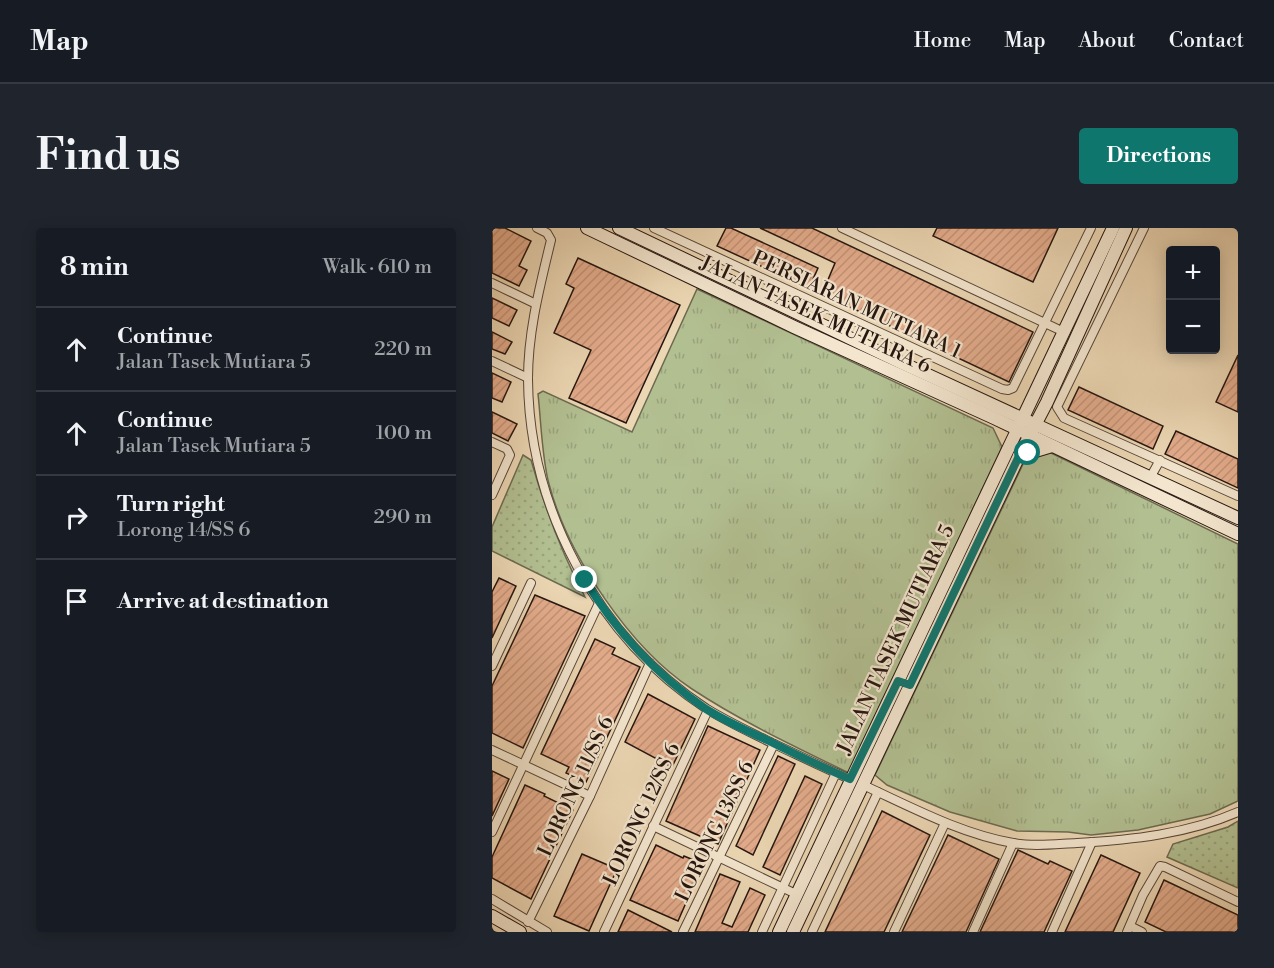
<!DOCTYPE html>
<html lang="en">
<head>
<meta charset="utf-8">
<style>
  :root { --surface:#171b24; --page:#20242c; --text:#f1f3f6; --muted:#9ea1a6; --line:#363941; --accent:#0f766e }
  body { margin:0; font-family:"Libre Bodoni",serif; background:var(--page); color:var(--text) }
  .controls { position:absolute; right:18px; top:18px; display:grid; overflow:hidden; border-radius:6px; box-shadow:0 3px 15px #0003 }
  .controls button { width:54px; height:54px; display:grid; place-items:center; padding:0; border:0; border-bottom:2px solid var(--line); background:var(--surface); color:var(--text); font:30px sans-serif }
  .stop { position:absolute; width:18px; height:18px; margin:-14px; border:4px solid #0f766e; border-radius:50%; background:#fff }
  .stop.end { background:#0f766e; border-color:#fff; box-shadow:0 2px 6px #0008 }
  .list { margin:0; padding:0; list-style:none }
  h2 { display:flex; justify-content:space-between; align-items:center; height:78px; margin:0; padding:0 24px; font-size:26px }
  h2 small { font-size:20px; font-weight:400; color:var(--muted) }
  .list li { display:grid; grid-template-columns:39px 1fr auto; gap:18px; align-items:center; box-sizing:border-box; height:84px; padding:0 24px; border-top:2px solid var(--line) }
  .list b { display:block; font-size:22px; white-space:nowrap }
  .list p { margin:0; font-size:20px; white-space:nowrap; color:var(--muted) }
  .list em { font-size:20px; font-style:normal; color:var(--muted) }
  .icon { flex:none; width:33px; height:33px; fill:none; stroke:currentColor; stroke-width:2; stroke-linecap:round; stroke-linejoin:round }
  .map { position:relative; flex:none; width:746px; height:704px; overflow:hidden; border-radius:6px }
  header { display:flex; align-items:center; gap:36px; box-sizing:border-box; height:84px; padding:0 30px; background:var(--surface); border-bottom:2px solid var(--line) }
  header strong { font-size:28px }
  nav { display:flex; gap:33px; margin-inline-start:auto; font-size:21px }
  .intro { display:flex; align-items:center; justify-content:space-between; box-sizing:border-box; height:144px; padding:0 36px }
  h1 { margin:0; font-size:42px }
  .button { padding:15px 27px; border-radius:6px; background:var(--accent); color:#fff; font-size:21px; font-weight:700 }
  main { display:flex; gap:36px; padding:0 36px }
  aside { flex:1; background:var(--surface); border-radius:6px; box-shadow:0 3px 15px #0003 }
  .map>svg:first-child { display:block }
</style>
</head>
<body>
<header>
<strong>Map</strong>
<nav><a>Home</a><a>Map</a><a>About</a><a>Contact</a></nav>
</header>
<div class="intro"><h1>Find us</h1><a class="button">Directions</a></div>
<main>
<aside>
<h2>8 min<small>Walk · 610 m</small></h2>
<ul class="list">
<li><svg class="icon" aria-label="ahead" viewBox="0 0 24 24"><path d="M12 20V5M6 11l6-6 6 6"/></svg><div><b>Continue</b><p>Jalan Tasek Mutiara 5</p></div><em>220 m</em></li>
<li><svg class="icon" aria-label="ahead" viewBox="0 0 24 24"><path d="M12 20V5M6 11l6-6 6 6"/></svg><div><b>Continue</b><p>Jalan Tasek Mutiara 5</p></div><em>100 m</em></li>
<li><svg class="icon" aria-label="right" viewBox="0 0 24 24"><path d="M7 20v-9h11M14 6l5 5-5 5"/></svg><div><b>Turn right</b><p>Lorong 14/SS 6</p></div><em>290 m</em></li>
<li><svg class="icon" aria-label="arrive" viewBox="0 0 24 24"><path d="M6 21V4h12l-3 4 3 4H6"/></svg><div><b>Arrive at destination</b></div></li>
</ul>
</aside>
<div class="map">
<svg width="746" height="704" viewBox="0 0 746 704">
  <defs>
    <pattern id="grass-tufts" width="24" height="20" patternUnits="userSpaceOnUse" patternTransform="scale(1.5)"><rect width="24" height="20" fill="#b2bf91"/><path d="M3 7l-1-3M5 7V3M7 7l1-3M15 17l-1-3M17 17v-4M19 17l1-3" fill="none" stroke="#99a37c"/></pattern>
    <pattern id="park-dots" width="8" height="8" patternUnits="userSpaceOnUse" patternTransform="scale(1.5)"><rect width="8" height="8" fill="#b2bf91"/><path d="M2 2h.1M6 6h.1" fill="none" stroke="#99a37c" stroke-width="1.8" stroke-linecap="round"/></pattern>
    <pattern id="building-hatch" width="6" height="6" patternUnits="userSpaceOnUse" patternTransform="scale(1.5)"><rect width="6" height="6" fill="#e4ac8c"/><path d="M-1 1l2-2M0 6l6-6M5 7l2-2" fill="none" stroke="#c39378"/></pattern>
  </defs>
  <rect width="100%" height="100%" fill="#ecd7b4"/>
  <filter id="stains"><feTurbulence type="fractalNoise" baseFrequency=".00333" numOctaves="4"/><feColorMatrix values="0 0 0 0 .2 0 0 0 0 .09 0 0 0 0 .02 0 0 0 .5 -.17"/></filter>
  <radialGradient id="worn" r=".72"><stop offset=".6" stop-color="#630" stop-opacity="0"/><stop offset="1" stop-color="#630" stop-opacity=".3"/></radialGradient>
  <!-- grass -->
  <g fill="url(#grass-tufts)" stroke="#6c6a50" stroke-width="1.5">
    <path d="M205 61 501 200 510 219 357 545C304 519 250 494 200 461 138 420 76 328 57 256 50 231 49 193 46 166L51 163 140 204Z"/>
    <polygon points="555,223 746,316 746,573 718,586 646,602 599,607 576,604 525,603 458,584 395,557 383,547 533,232"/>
  </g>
  <!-- park -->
  <g fill="url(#park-dots)" stroke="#6c6a50" stroke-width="1.5">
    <path d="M31 227 39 232C53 281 69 324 93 369L0 323V299Z"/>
    <polygon points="746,593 746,660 675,629 681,616 736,599"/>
  </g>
  <!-- building -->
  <g fill="url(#building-hatch)" stroke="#261610" stroke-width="1.5">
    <polygon points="0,0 13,0 39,13 27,38 35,42 27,58 0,45"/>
    <polygon points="234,0 239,0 326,40 317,60 225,18"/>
    <polygon points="268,0 320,0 541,104 517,154 330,66 343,35"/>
    <polygon points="445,0 566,0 541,54 441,8"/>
    <polygon points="86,30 188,77 134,195 77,170 99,122 62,105 82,60 74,56"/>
    <polygon points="0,70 25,82 17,98 0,90"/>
    <polygon points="0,104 20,114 13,126 0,121"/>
    <polygon points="746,127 746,184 724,174"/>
    <polygon points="0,145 19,154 10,174 0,170"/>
    <polygon points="587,159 671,198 661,221 576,182"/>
    <polygon points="0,184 25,196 16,213 0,205"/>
    <polygon points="684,203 746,231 746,260 673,226"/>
    <polygon points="7,350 24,358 0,410 0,364"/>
    <polygon points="43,367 93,388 31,520 0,505 0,458"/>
    <polygon points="103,411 123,420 120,426 148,439 94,554 74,545 77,539 49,526"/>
    <polygon points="156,466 203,491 180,539 133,514"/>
    <polygon points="216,498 268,522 226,616 174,593"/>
    <polygon points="286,528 303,536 261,627 244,618"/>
    <polygon points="0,543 17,551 0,588"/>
    <polygon points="313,548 330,556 288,647 271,639"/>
    <polygon points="33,557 53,566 52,568 81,582 39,671 0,650 0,629"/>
    <polygon points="390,583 438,607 392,704 333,704"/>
    <polygon points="456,607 507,631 474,704 410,704"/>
    <polygon points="164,617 191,630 192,628 211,636 186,693 138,672"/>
    <polygon points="526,622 556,636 558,633 580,643 576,652 552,704 488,704"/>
    <polygon points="90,626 125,641 97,703 62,688"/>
    <polygon points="609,627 648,645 621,704 573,704"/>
    <polygon points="228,646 248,654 230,695 240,699 258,660 273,667 256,704 203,704"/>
    <polygon points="672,652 746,687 746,704 674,704 653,694"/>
    <polygon points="136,682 180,704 126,704"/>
  </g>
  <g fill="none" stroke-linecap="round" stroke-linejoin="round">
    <!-- street casing -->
    <g stroke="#584639" stroke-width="10">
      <g id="street">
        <path d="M45 0 55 5 59 12C48 58 36 103 36 151 37 281 106 410 215 481 236 494 258 504 280 515 306 527 332 540 358 551"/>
        <polyline points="162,0 510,161 516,162 521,160 599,0"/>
        <polyline points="350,0 572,104"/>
        <polyline points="652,0 565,179 572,190 746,268"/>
        <polyline points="0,55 44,76"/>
        <polyline points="0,133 36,150"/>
        <polyline points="0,214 15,221 18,227 0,267"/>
        <polyline points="658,250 668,232"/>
        <polyline points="0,438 39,355"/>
        <polyline points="0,522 98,568"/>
        <path d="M371 557C419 579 469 606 521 615 541 619 564 616 585 615 639 612 696 606 746 584"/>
        <polyline points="161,598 304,666"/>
        <polyline points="0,604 107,375"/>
        <polyline points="0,671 55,704"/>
        <polyline points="36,694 98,568 158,435"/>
        <polyline points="638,698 650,704"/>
        <polyline points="112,704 216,482"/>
        <polyline points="191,704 282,516"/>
        <polyline points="270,704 344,545"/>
        <polyline points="320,704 386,564"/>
        <polyline points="402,704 453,595"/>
        <polyline points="481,704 521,615"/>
        <polyline points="560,704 600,614"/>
        <polyline points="635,704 651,667 668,638 673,639 746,674"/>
      </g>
    </g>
    <!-- secondary casing -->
    <g stroke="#261610" stroke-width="14">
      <g id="secondary">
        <polyline points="95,0 302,99 502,190 746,306"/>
        <polyline points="127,0 410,135 746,290"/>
        <polyline points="527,228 560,218"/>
        <polyline points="0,688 28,704"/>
        <polyline points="287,704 621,0"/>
        <polyline points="301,704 527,228 555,174 634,0"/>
      </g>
    </g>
    <!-- street -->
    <use href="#street" stroke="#f3e5ce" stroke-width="8"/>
    <!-- secondary -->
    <use href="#secondary" stroke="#f3e5ce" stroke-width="12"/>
  </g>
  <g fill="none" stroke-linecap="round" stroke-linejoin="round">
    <!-- route -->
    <path stroke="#0f766e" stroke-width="8" d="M93 352C123 402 165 447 214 481 233 493 255 503 275 512 303 526 330 539 358 551L406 453 418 457 527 228 536 225"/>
  </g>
  <g text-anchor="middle" stroke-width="4.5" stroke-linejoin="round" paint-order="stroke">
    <!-- street labels -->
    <g font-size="20" fill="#261610" stroke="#f3e5ce">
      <text transform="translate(365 76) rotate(25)" y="7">PERSIARAN MUTIARA 1</text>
      <text transform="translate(324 86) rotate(25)" y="7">JALAN TASEK MUTIARA 6</text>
      <text transform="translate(403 411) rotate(-65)" y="7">JALAN TASEK MUTIARA 5</text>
      <text transform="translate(83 558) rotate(-65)" y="7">LORONG 11/SS 6</text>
      <text transform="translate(149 586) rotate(-65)" y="7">LORONG 12/SS 6</text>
      <text transform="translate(222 603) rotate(-64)" y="7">LORONG 13/SS 6</text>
    </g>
  </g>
  <rect width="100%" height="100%" filter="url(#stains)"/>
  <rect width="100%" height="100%" fill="url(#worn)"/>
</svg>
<div class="controls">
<button>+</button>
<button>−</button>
</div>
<div class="stop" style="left:536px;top:225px"></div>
<div class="stop end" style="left:93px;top:352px"></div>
</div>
</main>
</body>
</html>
